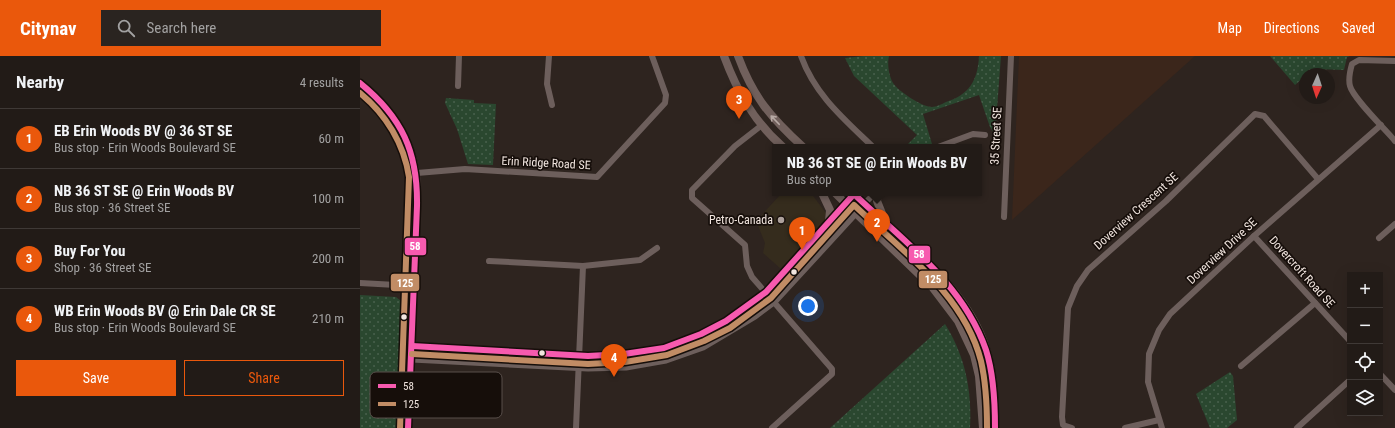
<!DOCTYPE html>
<html lang="en">
<head>
<meta charset="utf-8">
<style>
  :root { --surface:#221b17; --page:#2a2420; --text:#f1f3f6; --muted:#a2a1a1; --line:#3f3936; --accent:#ea580c }
  body { margin:0; font-family:"Roboto Condensed",sans-serif; background:var(--page); color:var(--text) }
  .controls { position:absolute; right:12px; bottom:12px; display:grid; overflow:hidden; border-radius:0px; box-shadow:0 4px 16px #0002 }
  .controls button { width:36px; height:36px; display:grid; place-items:center; padding:0; border:0; border-bottom:1px solid var(--line); background:var(--surface); color:var(--text); font:20px sans-serif }
  .compass { position:absolute; left:939px; top:12px; width:36px; height:36px; border-radius:50%; background:var(--surface); box-shadow:0 4px 16px #0002; rotate:183deg }
  .you { position:absolute; left:448px; top:250px; width:14px; height:14px; margin:-10px; border:3px solid #fff; border-radius:50%; background:#1a73e8; box-shadow:0 0 0 6px #1a73e833 }
  .badge { display:grid; place-items:center; width:26px; height:26px; border-radius:50%; background:var(--accent); color:#fff; font-size:13px; font-weight:700 }
  .pin { position:absolute; translate:-50% -33px; filter:drop-shadow(0 1px 2px #0008) }
  .pin::after { content:''; position:absolute; top:21px; width:14px; height:12px; background:inherit; clip-path:polygon(0 0,100% 0,50% 100%) }
  .popup { position:absolute; left:412px; top:88px; width:210px; height:52px; box-sizing:border-box; display:grid; place-content:center; border-radius:0px; background:var(--surface); filter:drop-shadow(0 1px 3px #0005); font-size:13px; white-space:nowrap; color:var(--muted) }
  .popup b { font-size:15px; color:var(--text) }
  .popup::after { content:''; position:absolute; left:50%; top:100%; margin-left:-8px; border:8px solid transparent; border-top-color:var(--surface) }
  .list { margin:0; padding:0; list-style:none }
  h2 { display:flex; justify-content:space-between; align-items:center; height:52px; margin:0; padding:0 16px; font-size:17px }
  h2 small { font-size:13px; font-weight:400; color:var(--muted) }
  .list li { display:grid; grid-template-columns:26px 1fr auto; gap:12px; align-items:center; box-sizing:border-box; height:60px; padding:0 16px; border-top:1px solid var(--line) }
  .list b { display:block; font-size:15px; white-space:nowrap }
  .list p { margin:0; font-size:13px; white-space:nowrap; color:var(--muted) }
  .list em { font-size:13px; font-style:normal; color:var(--muted) }
  .actions { display:flex; gap:8px; padding:12px 16px }
  .actions a { flex:1; padding:9px 0; border:1px solid var(--accent); border-radius:0px; text-align:center; font-size:14px; color:var(--accent) }
  .actions .main { background:var(--accent); color:#fff }
  .icon { flex:none; width:22px; height:22px; fill:none; stroke:currentColor; stroke-width:2; stroke-linecap:round; stroke-linejoin:round }
  .map { position:relative; flex:none; width:1035px; height:372px; overflow:hidden }
  header { display:flex; align-items:center; gap:24px; box-sizing:border-box; height:56px; padding:0 20px; background:var(--accent); color:#fff }
  header strong { font-size:19px }
  nav { display:flex; gap:22px; margin-inline-start:auto; font-size:14px }
  .search { width:280px; height:36px; background:var(--page); display:flex; align-items:center; gap:10px; box-sizing:border-box; padding:0 14px; border-radius:0px; color:var(--muted); font-size:15px }
  main { display:flex }
  aside { flex:1; background:var(--surface) }
  .map>svg:first-child { display:block }
</style>
</head>
<body>
<header>
<strong>Citynav</strong>
<div class="search"><svg class="icon" aria-label="search" viewBox="0 0 24 24"><circle cx="10" cy="10" r="6"/><path d="M15 15l6 6"/></svg>Search here</div>
<nav><a>Map</a><a>Directions</a><a>Saved</a></nav>
</header>
<main>
<aside>
<h2>Nearby<small>4 results</small></h2>
<ul class="list">
<li><span class="badge">1</span><div><b>EB Erin Woods BV @ 36 ST SE</b><p>Bus stop · Erin Woods Boulevard SE</p></div><em>60 m</em></li>
<li><span class="badge">2</span><div><b>NB 36 ST SE @ Erin Woods BV</b><p>Bus stop · 36 Street SE</p></div><em>100 m</em></li>
<li><span class="badge">3</span><div><b>Buy For You</b><p>Shop · 36 Street SE</p></div><em>200 m</em></li>
<li><span class="badge">4</span><div><b>WB Erin Woods BV @ Erin Dale CR SE</b><p>Bus stop · Erin Woods Boulevard SE</p></div><em>210 m</em></li>
</ul>
<div class="actions"><a class="main">Save</a><a>Share</a></div>
</aside>
<div class="map">
<svg width="1035" height="372" viewBox="0 0 1035 372">
  <defs>
    <pattern id="park-dots" width="8" height="8" patternUnits="userSpaceOnUse"><rect width="8" height="8" fill="#2a472f"/><path d="M2 2h.1M6 6h.1" fill="none" stroke="#49614d" stroke-width="1.8" stroke-linecap="round"/></pattern>
  </defs>
  <rect width="100%" height="100%" fill="#2e241f"/>
  <!-- commercial -->
  <polygon fill="#352c1d" points="422,137 451,137 468,160 421,213 403,197 405,187 396,165"/>
  <!-- built -->
  <polygon fill="#3b261b" points="659,0 835,0 652,164"/>
  <!-- park -->
  <g fill="url(#park-dots)">
    <path d="M504 0H529C527 8 529 20 533 27 538 35 562 51 572 51 576 51 582 48 586 46 609 39 618 24 619 0H641L635 79 630 71 619 39 563 58 572 88 561 91H545L557 79 494 20 485 2Z"/>
    <polygon points="910,0 990,0 987,1 984,14 954,13 948,18 945,18 945,20 935,29"/>
    <polygon points="86,42 114,44 114,47 136,48 133,109 108,108 97,73 85,47"/>
    <polygon points="0,239 36,241 41,245 36,372 0,372"/>
    <path d="M585 268C605 300 612 334 610 372H470Z"/>
    <polygon points="870,316 873,320 877,364 867,372 850,372 836,338"/>
  </g>
  <g fill="none" stroke-linecap="round" stroke-linejoin="round">
    <!-- minor -->
    <g stroke="#6d5f5c" stroke-width="6">
      <polyline points="189,0 187,28 192,49"/>
      <path d="M441 0C455 39 484 63 513 91"/>
      <path d="M1035 5 999 4 992 8C990 15 988 23 990 30 993 42 1025 73 1035 85"/>
      <polyline points="98,30 99,0"/>
      <polyline points="402,69 375,90 332,134 332,142 385,189 387,210 392,221 472,313 472,318 412,372"/>
      <polyline points="578,91 613,78 625,79"/>
      <polyline points="57,117 105,113 237,121 305,47 306,39 292,0"/>
      <polyline points="504,148 515,137"/>
      <polyline points="644,161 651,0"/>
      <polyline points="894,180 990,285"/>
      <polyline points="1019,182 1035,168"/>
      <polyline points="129,205 223,210 280,204 297,192"/>
      <polyline points="0,227 54,230"/>
      <polyline points="881,310 955,247"/>
      <polyline points="1020,318 1035,334"/>
      <polyline points="216,372 223,210"/>
      <polyline points="712,372 703,369 702,361 708,252 717,230 728,214 806,145 895,58 904,60 958,123"/>
      <polyline points="765,372 799,364"/>
      <polyline points="802,372 788,326 789,298 799,274 810,258 894,180 1021,69"/>
      <polyline points="937,372 990,324"/>
    </g>
    <!-- tertiary -->
    <g stroke="#6d5f5c" stroke-width="7">
      <path d="M0 27C29 48 50 81 56 116 58 127 57 139 57 150L48 372"/>
      <polyline points="52,290 228,300 264,298 304,292 341,278 366,265 406,236 494,138"/>
      <polyline points="52,303 228,312 266,311 306,304 343,291 395,260 415,245 504,148"/>
    </g>
    <!-- secondary -->
    <g stroke="#71605c" stroke-width="8">
      <path d="M364 0C377 35 394 66 423 91"/>
      <path d="M378 0C393 41 411 62 443 91"/>
      <polyline points="462,137 470,154 469,165"/>
      <polyline points="475,137 573,232 598,265 614,299 619,320 623,372"/>
      <path d="M493 137C504 148 516 157 527 168 565 204 610 241 626 293 634 319 635 346 635 372"/>
      <polyline points="518,137 517,145 525,165"/>
    </g>
    <!-- bus-1 casing -->
    <g stroke="#160e0a" stroke-width="9">
      <g id="bus-1">
        <path d="M0 27C42 61 58 96 57 150L48 372"/>
        <path d="M52 290 228 300 264 298 304 292 341 278 366 265 406 236 494 138C543 185 603 227 626 294 634 319 635 346 635 372"/>
      </g>
    </g>
    <!-- bus-2 casing -->
    <g stroke="#160e0a" stroke-width="9">
      <g id="bus-2">
        <path d="M0 37C26 58 44 88 49 121L40 372"/>
        <path d="M52 298 228 308 265 306 307 299 344 285 370 272 411 242 494 149C542 195 604 238 621 305 626 327 627 350 627 372"/>
      </g>
    </g>
    <!-- bus-1 -->
    <use href="#bus-1" stroke="#f75aaf" stroke-width="6"/>
    <!-- bus-2 -->
    <use href="#bus-2" stroke="#c18c65" stroke-width="6"/>
  </g>
  <!-- one-way arrows -->
  <defs><path id="oneway-shaft" d="M-6 0H5M1.5-3L5.5 0L1.5 3" fill="none" stroke-width="1.6" stroke-linecap="round" stroke-linejoin="round"/></defs>
  <use stroke="#b7a9a4" href="#oneway-shaft" transform="translate(415 64) rotate(-134)"/>
  <!-- markers -->
  <circle fill="#ada19c" stroke="#160e0a" stroke-width="1.5" cx="421" cy="164" r="4"/>
  <g fill="#f1e5df" stroke="#160e0a" stroke-width="1.5">
    <circle cx="434" cy="216" r="3.5"/>
    <circle cx="44" cy="261" r="3.5"/>
    <circle cx="182" cy="297" r="3.5"/>
  </g>
  <g text-anchor="middle" stroke-width="3.5" stroke-linejoin="round" paint-order="stroke">
    <!-- street labels -->
    <g font-size="12" fill="#f1e5df" stroke="#160e0a">
      <text transform="translate(636 80) rotate(-87)" y="4">35 Street SE</text>
      <text transform="translate(186 107) rotate(3)" y="4">Erin Ridge Road SE</text>
      <text transform="translate(776 155) rotate(-42)" y="4">Doverview Crescent SE</text>
      <text transform="translate(862 195) rotate(-43)" y="4">Doverview Drive SE</text>
      <text transform="translate(942 216) rotate(48)" y="4">Dovercroft Road SE</text>
    </g>
    <!-- poi labels -->
    <g font-size="12" fill="#f1e5df" stroke="#160e0a" text-anchor="end">
      <text x="413" y="168">Petro-Canada</text>
    </g>
  </g>
  <!-- legend -->
  <rect x="10" y="316" width="132" height="46" rx="6" fill="#160e0a" stroke="#584e4a" stroke-width="1"/>
  <rect x="18" y="328" width="18" height="4" fill="#f75aaf"/>
  <rect x="18" y="346" width="18" height="4" fill="#c18c65"/>
  <g font-size="11" fill="#f1e5df">
    <text x="43" y="334">58</text>
    <text x="43" y="352">125</text>
  </g>
  <g stroke="#160e0a" stroke-width="1.5">
    <rect x="44" y="181" width="23" height="19" rx="4" fill="#f75aaf"/>
    <rect x="548" y="189" width="23" height="19" rx="4" fill="#f75aaf"/>
    <rect x="558" y="214" width="30" height="19" rx="4" fill="#c18c65"/>
    <rect x="30" y="217" width="30" height="19" rx="4" fill="#c18c65"/>
  </g>
  <g font-size="11" text-anchor="middle" font-weight="bold" fill="#fff">
    <text x="55" y="194">58</text>
    <text x="559" y="202">58</text>
    <text x="573" y="227">125</text>
    <text x="45" y="231">125</text>
  </g>
</svg>
<div class="controls">
<button>+</button>
<button>−</button>
<button><svg class="icon" aria-label="locate" viewBox="0 0 24 24"><circle cx="12" cy="12" r="6"/><path d="M12 2v4M12 18v4M2 12h4M18 12h4"/></svg></button>
<button><svg class="icon" aria-label="layers" viewBox="0 0 24 24"><path d="M12 4l9 5-9 5-9-5zM3 14l9 5 9-5"/></svg></button>
</div>
<svg class="compass" viewBox="-18 -18 36 36"><path d="M0-13l5 13h-10z" fill="#e53935"/><path d="M0 13l5-13h-10z" fill="#a2a1a1"/></svg>
<div class="you"></div>
<div class="pin badge" style="left:442px;top:194px">1</div>
<div class="pin badge" style="left:517px;top:186px">2</div>
<div class="popup"><b>NB 36 ST SE @ Erin Woods BV</b>Bus stop</div>
<div class="pin badge" style="left:379px;top:63px">3</div>
<div class="pin badge" style="left:254px;top:321px">4</div>
</div>
</main>
</body>
</html>
